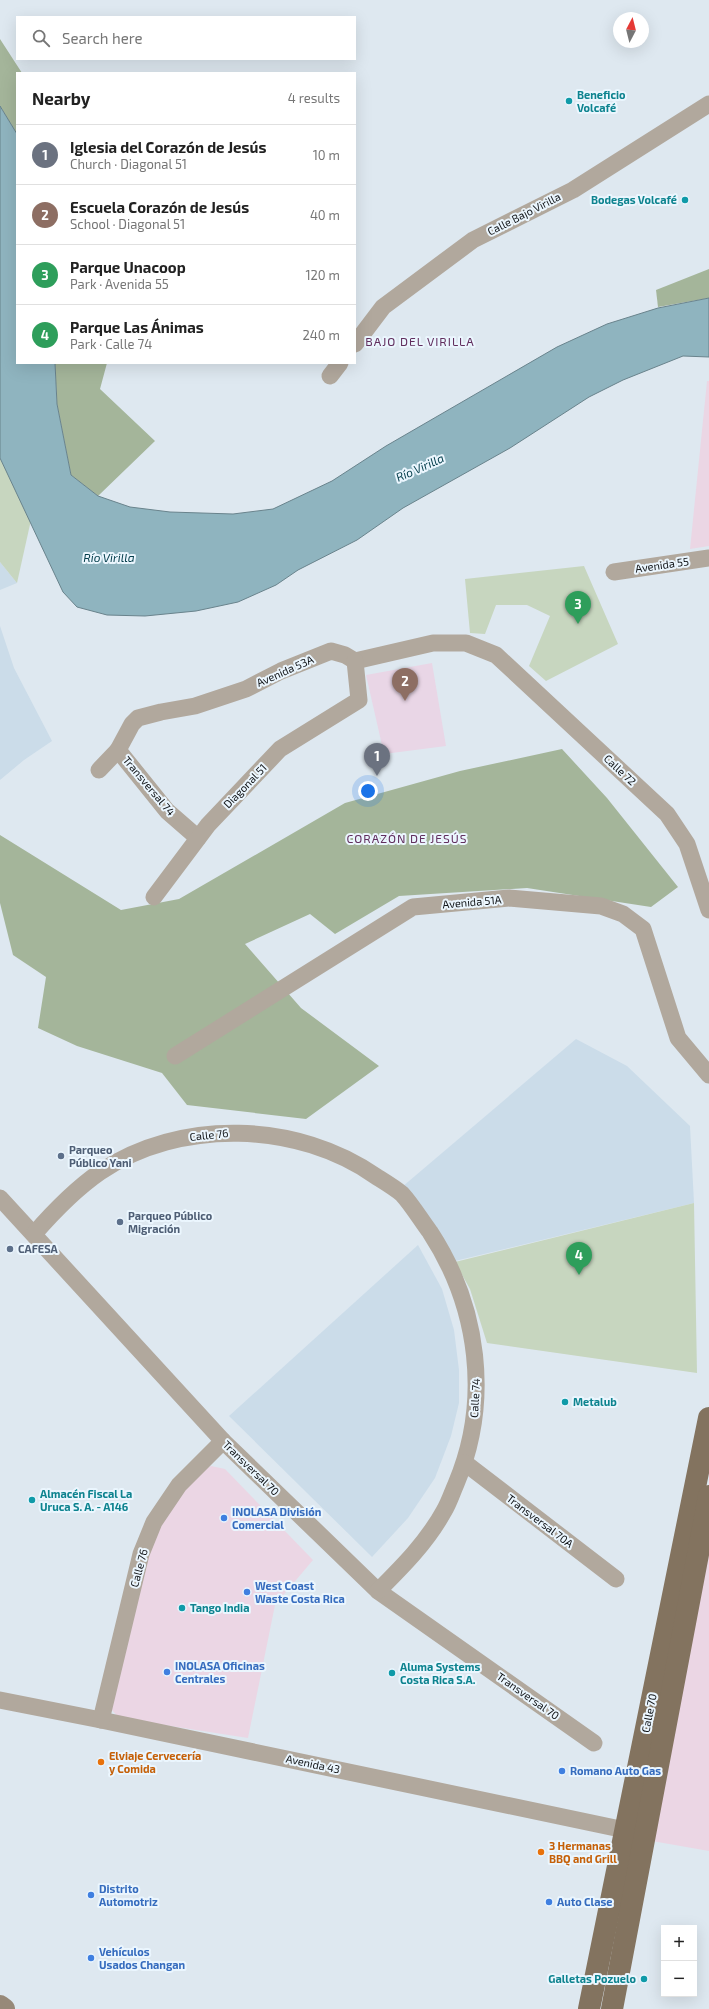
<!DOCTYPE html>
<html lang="en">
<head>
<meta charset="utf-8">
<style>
  :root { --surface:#fff; --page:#f6f6f6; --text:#222; --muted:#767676; --line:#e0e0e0; --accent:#7c3aed }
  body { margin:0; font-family:"Exo 2",sans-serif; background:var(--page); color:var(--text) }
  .controls { position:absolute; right:12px; bottom:12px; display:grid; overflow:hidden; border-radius:0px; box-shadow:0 4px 16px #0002 }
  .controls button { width:36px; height:36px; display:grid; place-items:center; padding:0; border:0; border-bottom:1px solid var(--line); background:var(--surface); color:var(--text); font:20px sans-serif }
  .compass { position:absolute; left:613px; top:12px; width:36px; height:36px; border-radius:50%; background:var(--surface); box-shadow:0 4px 16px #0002; rotate:7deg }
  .you { position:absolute; left:368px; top:791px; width:14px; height:14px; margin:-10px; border:3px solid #fff; border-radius:50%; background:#1a73e8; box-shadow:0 0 0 6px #1a73e833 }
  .badge { display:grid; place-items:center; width:26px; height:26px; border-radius:50%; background:var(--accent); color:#fff; font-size:13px; font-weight:700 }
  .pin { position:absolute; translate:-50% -33px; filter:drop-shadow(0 1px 2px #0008) }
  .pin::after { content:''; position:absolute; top:21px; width:14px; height:12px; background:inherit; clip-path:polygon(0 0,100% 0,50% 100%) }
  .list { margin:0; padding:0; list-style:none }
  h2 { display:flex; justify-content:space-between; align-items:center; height:52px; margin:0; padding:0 16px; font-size:17px }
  h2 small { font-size:13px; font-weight:400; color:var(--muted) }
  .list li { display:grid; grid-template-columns:26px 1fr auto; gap:12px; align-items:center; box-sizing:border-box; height:60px; padding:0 16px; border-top:1px solid var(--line) }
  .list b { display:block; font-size:15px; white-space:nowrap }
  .list p { margin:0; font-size:13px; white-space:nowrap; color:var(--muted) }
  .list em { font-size:13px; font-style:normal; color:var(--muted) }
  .icon { flex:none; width:22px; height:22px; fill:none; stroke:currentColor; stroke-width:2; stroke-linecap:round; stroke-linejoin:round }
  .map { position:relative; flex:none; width:709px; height:2009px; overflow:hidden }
  .search { position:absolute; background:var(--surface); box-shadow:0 4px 16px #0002; left:16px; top:16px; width:340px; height:44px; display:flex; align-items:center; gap:10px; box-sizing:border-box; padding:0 14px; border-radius:0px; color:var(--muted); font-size:15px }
  .panel { position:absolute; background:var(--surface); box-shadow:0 4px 16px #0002; left:16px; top:72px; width:340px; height:292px; border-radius:0px }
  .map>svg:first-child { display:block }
</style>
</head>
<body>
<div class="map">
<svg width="709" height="2009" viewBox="0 0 709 2009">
  <rect width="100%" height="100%" fill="#dee8f0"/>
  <!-- commercial -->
  <g fill="#ebd6e4">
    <polygon points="707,381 709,381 709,546 690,549"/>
    <polygon points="211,1466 225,1469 313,1560 275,1605 248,1738 119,1718 110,1708 145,1553 178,1495 205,1469"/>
    <polygon points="709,1551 709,1851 652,1841"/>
  </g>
  <!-- built -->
  <g fill="#cbdce9">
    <polygon points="0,562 17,583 0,590"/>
    <polygon points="0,626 14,668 52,741 24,760 0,780"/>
    <polygon points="576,1039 627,1066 690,1126 694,1203 455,1261 402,1187"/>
    <polygon points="418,1245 442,1289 454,1330 459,1370 459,1403 451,1436 435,1478 408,1518 372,1557 229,1416"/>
  </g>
  <!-- education -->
  <polygon fill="#e9d6e6" points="432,663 446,746 384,754 366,675"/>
  <!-- green -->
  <g fill="#c7d6bf">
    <polygon points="0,458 31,520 17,583 0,562"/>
    <polygon points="584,566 618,644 546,681 529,666 550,616 527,605 496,605 485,634 470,633 465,579"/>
    <polygon points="694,1203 697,1373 487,1343 470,1289 455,1262"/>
  </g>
  <!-- forest -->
  <g fill="#a4b59a">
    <polygon points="0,39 22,73 17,73 17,134 0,106"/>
    <polygon points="709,269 709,298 658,307 656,290"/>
    <polygon points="55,363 107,363 100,389 155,441 98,496 71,475 57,404"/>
    <polygon points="562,749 607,798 678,887 651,907 527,888 399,896 335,934 310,914 245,944 301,1008 379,1066 306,1119 187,1105 162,1073 77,1046 38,1028 46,977 13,955 0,903 0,835 121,910 179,899 345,803 460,771"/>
  </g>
  <!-- water -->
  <polygon fill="#8fb4bf" stroke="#69838c" points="0,106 17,134 17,363 55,363 57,404 71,475 98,496 130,507 170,512 233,514 273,509 332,481 386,446 557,347 607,324 658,308 709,298 709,357 683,356 623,380 589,397 510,448 403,508 357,540 298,570 276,585 238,602 196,611 145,616 107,615 77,607 63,592 0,458"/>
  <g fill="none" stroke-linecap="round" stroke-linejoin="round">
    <!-- street -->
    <g stroke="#b1a89d" stroke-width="17">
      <polyline points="355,344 383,307 473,240 573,190 709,104"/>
      <polyline points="330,376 340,363"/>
      <polyline points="614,572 709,558"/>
      <polyline points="118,750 167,811 198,838"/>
      <polyline points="99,770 118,750 132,724 138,718 161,712 195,706 246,689 281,671 331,651 345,655 355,661 433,643 466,643 496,655 667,814 687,844 709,910"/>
      <polyline points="154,897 208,825 280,749 359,700 355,661"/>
      <polyline points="175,1056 413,907 509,898 601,906 623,914 643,929 678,1038 709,1075"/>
      <polyline points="0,1198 223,1441 378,1591 594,1743"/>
      <path d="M34 1234C54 1211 74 1190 100 1172 180 1118 298 1121 377 1177 385 1182 395 1188 402 1194 412 1205 421 1220 430 1232 479 1307 491 1401 456 1484 452 1493 449 1503 444 1511 427 1542 403 1566 378 1591"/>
      <polyline points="465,1463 616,1579"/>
      <polyline points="0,1700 101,1720 625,1830"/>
      <polyline points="101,1720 141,1554 154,1522 179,1485 223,1441"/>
    </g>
    <!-- secondary -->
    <polyline stroke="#978979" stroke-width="22" points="0,2006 4,2009"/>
    <!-- primary -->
    <g stroke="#83735f" stroke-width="22">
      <polyline points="589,2009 709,1418"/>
      <polyline points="612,2009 709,1496"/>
    </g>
  </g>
  <!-- markers -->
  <g fill="#0f9aa8" stroke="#ebf6fe" stroke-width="1.5">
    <circle cx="569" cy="101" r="4"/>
    <circle cx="685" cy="200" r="4"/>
    <circle cx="565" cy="1402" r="4"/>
    <circle cx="32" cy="1500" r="4"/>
    <circle cx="182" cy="1608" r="4"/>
    <circle cx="392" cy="1673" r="4"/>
    <circle cx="644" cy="1979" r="4"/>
  </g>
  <g fill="#5c6f8a" stroke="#ebf6fe" stroke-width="1.5">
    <circle cx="61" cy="1156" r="4"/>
    <circle cx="120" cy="1222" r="4"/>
    <circle cx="10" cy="1249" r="4"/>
  </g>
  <g fill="#3f7fe0" stroke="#ebf6fe" stroke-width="1.5">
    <circle cx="224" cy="1518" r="4"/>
    <circle cx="247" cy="1592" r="4"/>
    <circle cx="167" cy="1672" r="4"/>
    <circle cx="562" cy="1771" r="4"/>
    <circle cx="91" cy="1895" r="4"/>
    <circle cx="549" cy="1902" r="4"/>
    <circle cx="91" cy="1958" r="4"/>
  </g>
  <g fill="#e8710a" stroke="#ebf6fe" stroke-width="1.5">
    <circle cx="101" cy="1762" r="4"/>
    <circle cx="541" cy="1852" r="4"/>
  </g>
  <g text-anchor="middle" stroke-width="4" stroke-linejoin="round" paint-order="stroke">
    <!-- culture labels -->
    <g font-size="11" font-weight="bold" fill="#0d838f" stroke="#ebf6fe" text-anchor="start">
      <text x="577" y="99">Beneficio<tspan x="577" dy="13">Volcafé</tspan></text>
      <text x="677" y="204" text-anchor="end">Bodegas Volcafé</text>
      <text x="573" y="1406">Metalub</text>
      <text x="40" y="1498">Almacén Fiscal La<tspan x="40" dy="13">Uruca S. A. - A146</tspan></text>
      <text x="190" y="1612">Tango India</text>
      <text x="400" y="1671">Aluma Systems<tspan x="400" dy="13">Costa Rica S.A.</tspan></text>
      <text x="636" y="1983" text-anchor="end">Galletas Pozuelo</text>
    </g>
    <!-- street labels -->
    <g font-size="11" fill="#0f1215" stroke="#ebf6fe">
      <text transform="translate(524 214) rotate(-27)" y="4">Calle Bajo Virilla</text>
      <text transform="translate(662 565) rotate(-8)" y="4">Avenida 55</text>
      <text transform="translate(285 671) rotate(-24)" y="4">Avenida 53A</text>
      <text transform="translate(620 770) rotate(43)" y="4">Calle 72</text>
      <text transform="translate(149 786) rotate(50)" y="4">Transversal 74</text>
      <text transform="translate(245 786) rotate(-46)" y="4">Diagonal 51</text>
      <text transform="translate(472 902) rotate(-5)" y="4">Avenida 51A</text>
      <text transform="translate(209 1135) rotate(-6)" y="4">Calle 76</text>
      <text transform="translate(475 1398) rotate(-87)" y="4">Calle 74</text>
      <text transform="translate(251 1468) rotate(44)" y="4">Transversal 70</text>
      <text transform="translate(540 1521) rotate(37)" y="4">Transversal 70A</text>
      <text transform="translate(139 1568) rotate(-75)" y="4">Calle 76</text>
      <text transform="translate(528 1696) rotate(35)" y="4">Transversal 70</text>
      <text transform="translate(649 1713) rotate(-79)" y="4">Calle 70</text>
      <text transform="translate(313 1764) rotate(12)" y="4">Avenida 43</text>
    </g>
    <!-- service labels -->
    <g font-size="11" font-weight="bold" fill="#4e5e75" stroke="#ebf6fe" text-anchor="start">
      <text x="69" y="1154">Parqueo<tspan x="69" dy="13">Público Yani</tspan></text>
      <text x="128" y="1220">Parqueo Público<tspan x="128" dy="13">Migración</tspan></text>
      <text x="18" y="1253">CAFESA</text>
    </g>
    <!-- shop labels -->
    <g font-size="11" font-weight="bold" fill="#366cbe" stroke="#ebf6fe" text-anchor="start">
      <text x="232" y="1516">INOLASA División<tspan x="232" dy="13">Comercial</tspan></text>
      <text x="255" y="1590">West Coast<tspan x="255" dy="13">Waste Costa Rica</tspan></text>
      <text x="175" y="1670">INOLASA Oficinas<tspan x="175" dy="13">Centrales</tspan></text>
      <text x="570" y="1775">Romano Auto Gas</text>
      <text x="99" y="1893">Distrito<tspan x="99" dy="13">Automotriz</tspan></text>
      <text x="557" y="1906">Auto Clase</text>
      <text x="99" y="1956">Vehículos<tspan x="99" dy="13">Usados Changan</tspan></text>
    </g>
    <!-- food labels -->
    <g font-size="11" font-weight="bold" fill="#c56008" stroke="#ebf6fe" text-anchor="start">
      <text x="109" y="1760">Elviaje Cervecería<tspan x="109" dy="13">y Comida</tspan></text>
      <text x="549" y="1850">3 Hermanas<tspan x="549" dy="13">BBQ and Grill</tspan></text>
    </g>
    <!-- neighbourhood labels -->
    <g font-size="12" letter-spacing="1" fill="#612e5e" stroke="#ebf6fe">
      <text x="420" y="346">BAJO DEL VIRILLA</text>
      <text x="407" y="843">CORAZÓN DE JESÚS</text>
    </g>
    <!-- water labels -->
    <g font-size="12" font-style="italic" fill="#033d4a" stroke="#ebf6fe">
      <text transform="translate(420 468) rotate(-24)" y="4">Río Virilla</text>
      <text x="109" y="562">Río Virilla</text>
    </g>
  </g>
</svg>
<div class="controls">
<button>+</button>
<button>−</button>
</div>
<svg class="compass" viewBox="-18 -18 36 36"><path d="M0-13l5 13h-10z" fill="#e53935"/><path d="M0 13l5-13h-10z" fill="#767676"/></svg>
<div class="you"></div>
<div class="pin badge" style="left:377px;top:776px;background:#6b7280">1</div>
<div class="pin badge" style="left:405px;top:701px;background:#8d6e63">2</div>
<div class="pin badge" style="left:578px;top:624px;background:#2e9e5b">3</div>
<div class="pin badge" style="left:579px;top:1275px;background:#2e9e5b">4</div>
<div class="search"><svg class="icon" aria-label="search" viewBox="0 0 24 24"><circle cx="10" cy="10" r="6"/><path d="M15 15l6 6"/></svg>Search here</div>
<section class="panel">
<h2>Nearby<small>4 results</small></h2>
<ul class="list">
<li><span class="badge" style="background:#6b7280">1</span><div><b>Iglesia del Corazón de Jesús</b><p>Church · Diagonal 51</p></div><em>10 m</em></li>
<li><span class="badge" style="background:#8d6e63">2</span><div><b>Escuela Corazón de Jesús</b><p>School · Diagonal 51</p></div><em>40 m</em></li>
<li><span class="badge" style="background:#2e9e5b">3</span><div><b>Parque Unacoop</b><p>Park · Avenida 55</p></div><em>120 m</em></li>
<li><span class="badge" style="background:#2e9e5b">4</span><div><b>Parque Las Ánimas</b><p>Park · Calle 74</p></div><em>240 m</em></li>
</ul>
</section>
</div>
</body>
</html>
